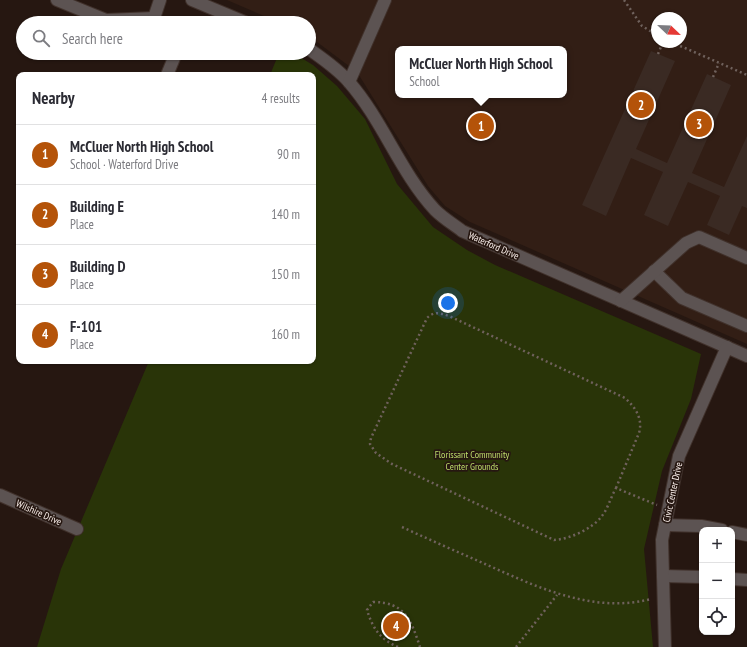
<!DOCTYPE html>
<html lang="en">
<head>
<meta charset="utf-8">
<style>
  :root { --surface:#fff; --page:#f7f7f7; --text:#2b2b33; --muted:#7c7c81; --line:#e1e1e2; --accent:#b45309 }
  body { margin:0; font-family:"PT Sans Narrow",sans-serif; background:var(--page); color:var(--text) }
  .controls { position:absolute; right:12px; bottom:12px; display:grid; overflow:hidden; border-radius:8px; box-shadow:0 1px 3px #0004 }
  .controls button { width:36px; height:36px; display:grid; place-items:center; padding:0; border:0; border-bottom:1px solid var(--line); background:var(--surface); color:var(--text); font:20px sans-serif }
  .compass { position:absolute; left:651px; top:12px; width:36px; height:36px; border-radius:50%; background:var(--surface); box-shadow:0 1px 3px #0004; rotate:113deg }
  .you { position:absolute; left:448px; top:303px; width:14px; height:14px; margin:-10px; border:3px solid #fff; border-radius:50%; background:#1a73e8; box-shadow:0 0 0 6px #1a73e833 }
  .badge { display:grid; place-items:center; width:26px; height:26px; border-radius:50%; background:var(--accent); color:#fff; font-size:13px; font-weight:700 }
  .pin { position:absolute; translate:-50% -50%; border:2px solid #fff; box-shadow:0 1px 4px #0006 }
  .popup { position:absolute; left:395px; top:46px; width:172px; height:52px; box-sizing:border-box; display:grid; place-content:center; border-radius:8px; background:var(--surface); filter:drop-shadow(0 1px 3px #0005); font-size:13px; white-space:nowrap; color:var(--muted) }
  .popup b { font-size:15px; color:var(--text) }
  .popup::after { content:''; position:absolute; left:50%; top:100%; margin-left:-8px; border:8px solid transparent; border-top-color:var(--surface) }
  .list { margin:0; padding:0; list-style:none }
  h2 { display:flex; justify-content:space-between; align-items:center; height:52px; margin:0; padding:0 16px; font-size:17px }
  h2 small { font-size:13px; font-weight:400; color:var(--muted) }
  .list li { display:grid; grid-template-columns:26px 1fr auto; gap:12px; align-items:center; box-sizing:border-box; height:60px; padding:0 16px; border-top:1px solid var(--line) }
  .list b { display:block; font-size:15px; white-space:nowrap }
  .list p { margin:0; font-size:13px; white-space:nowrap; color:var(--muted) }
  .list em { font-size:13px; font-style:normal; color:var(--muted) }
  .icon { flex:none; width:22px; height:22px; fill:none; stroke:currentColor; stroke-width:2; stroke-linecap:round; stroke-linejoin:round }
  .map { position:relative; flex:none; width:747px; height:647px; overflow:hidden }
  .search { position:absolute; background:var(--surface); box-shadow:0 1px 3px #0004; left:16px; top:16px; width:300px; height:44px; display:flex; align-items:center; gap:10px; box-sizing:border-box; padding:0 14px; border-radius:22px; color:var(--muted); font-size:15px }
  .panel { position:absolute; background:var(--surface); box-shadow:0 1px 3px #0004; left:16px; top:72px; width:300px; height:292px; border-radius:8px }
  .map>svg:first-child { display:block }
</style>
</head>
<body>
<div class="map">
<svg width="747" height="647" viewBox="0 0 747 647">
  <rect width="100%" height="100%" fill="#261711"/>
  <!-- built -->
  <path fill="#321e15" fill-rule="evenodd" d="M227 0H747V344L470 222 445 206 428 186 357 72 309 36V23H280ZM657 18H681V42H657ZM398 49H564V95H398Z"/>
  <!-- green -->
  <polygon fill="#293408" points="279,53 293,53 313,65 337,86 365,119 397,184 433,227 467,250 495,265 701,354 691,399 662,471 644,549 653,647 37,647 61,569 149,361 313,361 313,75 270,75"/>
  <!-- building -->
  <polygon fill="#3a2a23" points="651,51 675,61 636,149 667,163 707,74 731,85 692,173 724,187 747,136 747,208 742,206 729,235 707,225 720,196 688,182 668,226 644,215 663,172 631,158 606,216 582,205"/>
  <g fill="none" stroke-linecap="round" stroke-linejoin="round">
    <!-- minor casing -->
    <g stroke="#40312b" stroke-width="14">
      <g id="minor">
        <polyline points="57,0 106,20 154,18"/>
        <polyline points="192,0 247,23"/>
        <polyline points="159,23 154,18 160,0"/>
        <path d="M309 49C323 59 338 69 349 82 383 121 400 172 435 210 443 218 453 224 462 231L747 356"/>
        <polyline points="167,75 174,58 173,53"/>
        <polyline points="349,82 385,0"/>
        <polyline points="654,271 682,298 747,326"/>
        <polyline points="621,301 686,243 699,237 747,258"/>
        <polyline points="0,495 77,529"/>
        <polyline points="665,525 701,526 722,530"/>
        <polyline points="732,532 747,535"/>
        <polyline points="663,576 702,577"/>
        <polyline points="732,579 747,580"/>
        <polyline points="665,647 662,540 679,456 727,347"/>
      </g>
    </g>
    <!-- path -->
    <g stroke="#6f615c" stroke-width="2.5" stroke-dasharray="2 3" stroke-linecap="butt">
      <polyline points="624,0 642,26 657,35"/>
      <polyline points="671,42 747,75"/>
      <polyline points="658,54 663,42"/>
      <polyline points="713,77 719,63"/>
      <path d="M616 488 639 433C643 419 636 408 625 398L449 316C440 313 434 311 427 318L371 438 370 444 376 453 392 464 554 540C570 539 592 529 602 516 608 508 611 497 616 488L657 505"/>
      <path d="M402 527C430 540 458 552 485 564 537 587 593 614 651 599"/>
      <path d="M398 647C380 639 373 629 367 610L373 602C405 602 411 620 420 647"/>
      <polyline points="516,647 557,595"/>
    </g>
    <!-- minor -->
    <use href="#minor" stroke="#5c5352" stroke-width="12"/>
  </g>
  <g text-anchor="middle" stroke-width="3.5" stroke-linejoin="round" paint-order="stroke">
    <!-- street labels -->
    <g font-size="10" fill="#fbf0ec" stroke="#261711">
      <text transform="translate(494 245) rotate(24)" y="4">Waterford Drive</text>
      <text transform="translate(672 492) rotate(-78)" y="4">Civic Center Drive</text>
      <text transform="translate(39 512) rotate(24)" y="4">Wilshire Drive</text>
    </g>
    <!-- park labels -->
    <g font-size="10" fill="#bddd6a" stroke="#261711">
      <text x="472" y="458">Florissant Community<tspan x="472" dy="12">Center Grounds</tspan></text>
    </g>
  </g>
</svg>
<div class="controls">
<button>+</button>
<button>−</button>
<button><svg class="icon" aria-label="locate" viewBox="0 0 24 24"><circle cx="12" cy="12" r="6"/><path d="M12 2v4M12 18v4M2 12h4M18 12h4"/></svg></button>
</div>
<svg class="compass" viewBox="-18 -18 36 36"><path d="M0-13l5 13h-10z" fill="#e53935"/><path d="M0 13l5-13h-10z" fill="#7c7c81"/></svg>
<div class="you"></div>
<div class="pin badge" style="left:481px;top:126px">1</div>
<div class="popup"><b>McCluer North High School</b>School</div>
<div class="pin badge" style="left:641px;top:105px">2</div>
<div class="pin badge" style="left:699px;top:124px">3</div>
<div class="pin badge" style="left:396px;top:626px">4</div>
<div class="search"><svg class="icon" aria-label="search" viewBox="0 0 24 24"><circle cx="10" cy="10" r="6"/><path d="M15 15l6 6"/></svg>Search here</div>
<section class="panel">
<h2>Nearby<small>4 results</small></h2>
<ul class="list">
<li><span class="badge">1</span><div><b>McCluer North High School</b><p>School · Waterford Drive</p></div><em>90 m</em></li>
<li><span class="badge">2</span><div><b>Building E</b><p>Place</p></div><em>140 m</em></li>
<li><span class="badge">3</span><div><b>Building D</b><p>Place</p></div><em>150 m</em></li>
<li><span class="badge">4</span><div><b>F-101</b><p>Place</p></div><em>160 m</em></li>
</ul>
</section>
</div>
</body>
</html>
